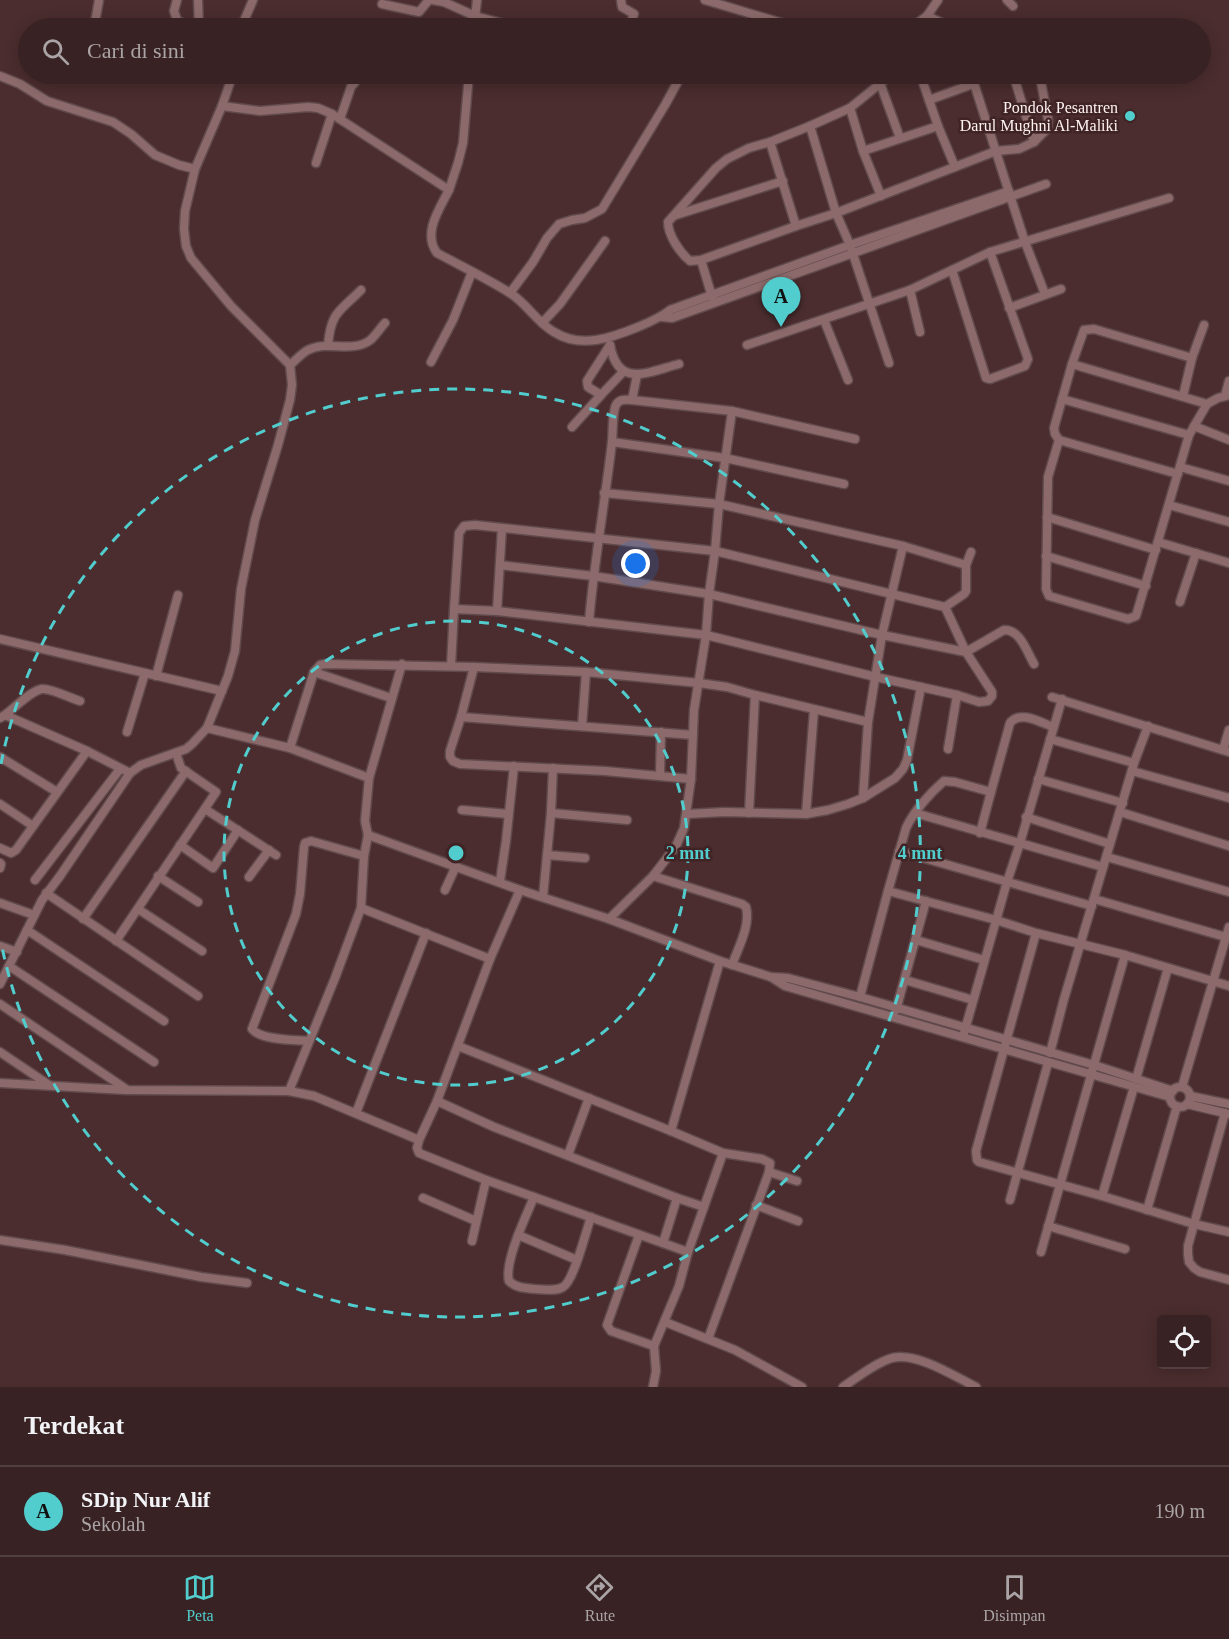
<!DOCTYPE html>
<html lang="id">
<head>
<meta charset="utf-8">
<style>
  :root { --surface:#382223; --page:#3f2a2b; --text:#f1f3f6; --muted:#aba4a6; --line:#523f41; --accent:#52cdce }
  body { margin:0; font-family:Georgia,serif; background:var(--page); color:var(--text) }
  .controls { position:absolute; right:18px; bottom:18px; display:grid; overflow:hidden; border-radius:6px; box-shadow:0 3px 15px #0003 }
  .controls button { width:54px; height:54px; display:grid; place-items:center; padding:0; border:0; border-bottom:2px solid var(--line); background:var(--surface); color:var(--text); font:30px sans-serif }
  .you { position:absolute; left:636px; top:564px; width:21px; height:21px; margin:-15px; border:4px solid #fff; border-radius:50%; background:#1a73e8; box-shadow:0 0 0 9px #1a73e833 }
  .badge { display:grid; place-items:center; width:39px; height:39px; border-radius:50%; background:var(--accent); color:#111; font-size:20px; font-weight:700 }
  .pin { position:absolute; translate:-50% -50px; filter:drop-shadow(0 2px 3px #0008) }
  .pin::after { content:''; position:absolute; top:32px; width:21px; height:18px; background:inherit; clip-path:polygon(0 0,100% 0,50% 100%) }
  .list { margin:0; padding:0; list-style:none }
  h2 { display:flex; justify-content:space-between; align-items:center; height:78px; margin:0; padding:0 24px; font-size:26px }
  h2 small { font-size:20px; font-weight:400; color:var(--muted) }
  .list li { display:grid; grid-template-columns:39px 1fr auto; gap:18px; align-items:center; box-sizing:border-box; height:90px; padding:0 24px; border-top:2px solid var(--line) }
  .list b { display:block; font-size:22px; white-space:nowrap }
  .list p { margin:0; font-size:20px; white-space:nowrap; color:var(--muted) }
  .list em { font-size:20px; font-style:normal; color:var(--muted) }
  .icon { flex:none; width:33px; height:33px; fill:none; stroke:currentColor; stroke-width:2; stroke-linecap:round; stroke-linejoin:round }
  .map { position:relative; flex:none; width:1229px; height:1387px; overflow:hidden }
  .search { position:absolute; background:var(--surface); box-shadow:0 3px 15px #0003; left:18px; right:18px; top:18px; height:66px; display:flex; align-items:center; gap:15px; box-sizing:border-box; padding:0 21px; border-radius:33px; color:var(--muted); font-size:22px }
  .sheet { height:168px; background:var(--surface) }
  nav { display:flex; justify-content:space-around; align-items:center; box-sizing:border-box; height:84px; border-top:2px solid var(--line); background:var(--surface); font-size:16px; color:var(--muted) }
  nav a { display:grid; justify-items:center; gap:3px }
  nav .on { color:var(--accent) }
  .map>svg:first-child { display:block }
</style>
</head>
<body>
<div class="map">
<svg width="1229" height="1387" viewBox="0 0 1229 1387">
  <rect width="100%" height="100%" fill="#4b2d2f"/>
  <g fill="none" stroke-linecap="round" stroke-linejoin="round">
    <!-- minor casing -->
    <g stroke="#614a4c" stroke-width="11">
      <g id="minor">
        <polyline points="177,0 174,11 177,20 185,25 199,28"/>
        <polyline points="198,0 199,28"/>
        <polyline points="433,0 444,2 475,16 520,28"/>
        <polyline points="621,0 622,7 634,14 629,28"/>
        <polyline points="705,0 792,26"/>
        <polyline points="1007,0 1013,6"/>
        <polyline points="382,4 419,12 429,0"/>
        <polyline points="927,16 940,22 950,28"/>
        <polyline points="94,28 99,0"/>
        <polyline points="241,28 253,0"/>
        <polyline points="474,28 477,0"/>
        <polyline points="911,28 927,16 938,0"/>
        <path d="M892 74 850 108 810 126 770 142 749 148 727 159 716 168 668 222C668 235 680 253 690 261L701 260 796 226 836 213 996 151 1019 149 1034 142 1013 74"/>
        <polyline points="920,74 938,126 955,167"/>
        <polyline points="971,74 1025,242 1045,294"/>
        <polyline points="0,76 20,84 47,101 113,122 131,134 155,155 179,165 195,169"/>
        <polyline points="880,83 900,138"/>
        <polyline points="929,100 973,84"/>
        <path d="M222 106 260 111 308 107 318 108 332 114 449 190C440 208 422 233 437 253 461 266 486 278 510 293 527 304 537 322 554 332 581 349 611 338 638 327 650 322 660 318 670 310L850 245 1009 191"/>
        <polyline points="850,108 863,151 881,196"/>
        <polyline points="340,119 351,87 362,74"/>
        <polyline points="810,126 836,213 850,245 889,363"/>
        <polyline points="770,142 796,226"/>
        <polyline points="1034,142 1047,129 1048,119 1041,82"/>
        <polyline points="863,151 938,126"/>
        <polyline points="316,163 332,114"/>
        <polyline points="449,190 458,163 463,143 469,74"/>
        <polyline points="676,215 783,181"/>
        <polyline points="701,260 713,300"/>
        <polyline points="952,270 986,378 990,379 1025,366 1028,359 990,252"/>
        <polyline points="910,290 920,332"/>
        <polyline points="510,293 533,262 547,238 559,224 572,220 585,218 602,209 665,105 682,74"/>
        <polyline points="1009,308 1061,289"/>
        <polyline points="662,317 672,318 1046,184"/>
        <polyline points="824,320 848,380"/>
        <polyline points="542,323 560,304 605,241"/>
        <path d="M328 345C331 312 339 312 361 290"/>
        <path d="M610 345C618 389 648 372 679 364"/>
        <polyline points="747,345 910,290 990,252 1169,198"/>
        <polyline points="1192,358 1204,325"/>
        <polyline points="431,362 453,320 472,272"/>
        <polyline points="1072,364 1207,404"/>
        <path d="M290 365C296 360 302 353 308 350 327 340 351 353 369 341 375 337 380 328 385 323"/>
        <polyline points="601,395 623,372"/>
        <polyline points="1183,396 1192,358 1094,329 1084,330 1072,364 1054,428 1055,434 1059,440 1048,477 1046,589 1049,596 1128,619 1136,616 1189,435 1207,404 1218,398 1229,395"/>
        <polyline points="1225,396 1229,381"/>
        <polyline points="1062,399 1189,435"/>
        <polyline points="632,400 637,375"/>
        <polyline points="1194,426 1229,440"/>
        <polyline points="572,427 601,395 588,387 587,381 610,345"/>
        <polyline points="1059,440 1178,474"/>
        <polyline points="612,442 725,458 844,484"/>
        <polyline points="1180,467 1229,481"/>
        <polyline points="604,493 719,504 903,546 966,565"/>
        <polyline points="1169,505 1229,522"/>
        <polyline points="1047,517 1156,550"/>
        <polyline points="1158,542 1229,563"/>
        <polyline points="1046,556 1146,586"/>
        <path d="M500 565 593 576 709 594 882 635 966 652 1004 630C1020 629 1027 652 1034 664"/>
        <polyline points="1180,602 1196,553"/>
        <polyline points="945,607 966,652 992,692 992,696 988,701 979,702 957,695 876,677 706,635 497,611 454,609 459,533 464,526 475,525 715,551 945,607 964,594 966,591 966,565 971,552"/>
        <polyline points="497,611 502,528"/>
        <path d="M589 622C594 562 605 502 612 442 613 433 612 413 616 405 620 398 626 400 632 400L732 411 855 439"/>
        <polyline points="0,639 222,691"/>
        <polyline points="451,666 454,609"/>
        <polyline points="474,667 461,717 450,751 450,757 453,761 460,764 605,771 691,779"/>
        <polyline points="314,672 391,698"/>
        <polyline points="156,676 178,595"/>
        <polyline points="1052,697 1229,752"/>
        <path d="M5 715C13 709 32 690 42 689 51 688 70 698 80 701"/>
        <polyline points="461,717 693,735"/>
        <polyline points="0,718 5,715 87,751 130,773"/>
        <polyline points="582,726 586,672"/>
        <polyline points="207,728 290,748 369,778"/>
        <polyline points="127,732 145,673"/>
        <polyline points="1050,739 1134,763"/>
        <polyline points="290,748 314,672 320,665 325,664 474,667 586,672 699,683 727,687 755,695 868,722"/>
        <polyline points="948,749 957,695"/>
        <polyline points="1223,750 1229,730"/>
        <polyline points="0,757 57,792"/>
        <polyline points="1132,771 1229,798"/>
        <polyline points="660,776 661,732"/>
        <polyline points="1038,779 1123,803"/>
        <polyline points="863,798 868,722 882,635 903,546"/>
        <polyline points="0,804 33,826"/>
        <polyline points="205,809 276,855"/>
        <polyline points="462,810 508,814"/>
        <polyline points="1120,812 1229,846"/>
        <polyline points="551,813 627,820"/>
        <polyline points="749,813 755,695"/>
        <polyline points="915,813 1103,867"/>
        <polyline points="687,814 724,812 806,814 828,810 848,804 863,798 895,778 903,769 907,760 921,687"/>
        <polyline points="806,814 814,710"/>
        <polyline points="1026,817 1110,844"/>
        <polyline points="980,833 991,792"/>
        <polyline points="368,835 520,890 609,919 720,961 771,977 785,986 1170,1097"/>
        <polyline points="180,845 213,868 238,830"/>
        <polyline points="0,848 11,853 16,850 87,751"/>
        <polyline points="899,851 1092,906"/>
        <polyline points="547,855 585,858"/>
        <polyline points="1107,857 1229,892"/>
        <polyline points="0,863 1,864 0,868"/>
        <polyline points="158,876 198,902"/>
        <path d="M653 876 742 904 746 907C751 925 738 948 732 965"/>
        <polyline points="249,877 269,850"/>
        <polyline points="35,880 120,769"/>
        <polyline points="500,881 506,841 514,766"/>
        <polyline points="445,890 456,866"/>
        <polyline points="520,890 490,959 437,1101 419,1140 417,1148 419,1153 486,1180 688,1252"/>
        <polyline points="888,891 996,920 1036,933 1125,955 1229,986"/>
        <polyline points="46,893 198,996"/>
        <polyline points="543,897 551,813 553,768"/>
        <polyline points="1094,899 1229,938"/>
        <polyline points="0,903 34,915"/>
        <polyline points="361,908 490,959"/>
        <polyline points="138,909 202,951"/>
        <polyline points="83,919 186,771"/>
        <polyline points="609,919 653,876 676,846 684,828 691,779 694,710 706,635 709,594 715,551 719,504 732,411"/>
        <polyline points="27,930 164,1021"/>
        <polyline points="1036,933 976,1151 977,1160 979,1162 1102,1196 1194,1224 1229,1232"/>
        <polyline points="916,940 984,960"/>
        <polyline points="116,941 216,792 181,768 176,753"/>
        <polyline points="0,946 17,952"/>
        <polyline points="9,966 154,1062"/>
        <polyline points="771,977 788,978 860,997 1094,1065 1173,1091"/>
        <polyline points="905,980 973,1000"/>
        <polyline points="0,984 42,900 60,876 130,773 141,765 186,749 192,744 207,728 228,676 235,651 241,589 255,520 278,445 290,400 292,385 290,365 231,306 191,258 186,246 184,229 185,211 195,169 222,106 233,74"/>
        <path d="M860 997 888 891 906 828C914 811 930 793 944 781L955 782 991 792 1010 723C1020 710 1040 722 1053 727"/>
        <polyline points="0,1004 126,1089"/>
        <polyline points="896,1010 926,901"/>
        <polyline points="964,1033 1007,882 1020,843 1062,699"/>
        <path d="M308 1041C295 1040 260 1040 252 1029L296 914 300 894 304 847 305 843 311 841 364 856"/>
        <polyline points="458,1046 671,1131 723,1153 762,1159 770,1163 769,1172 708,1339"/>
        <polyline points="0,1052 49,1085"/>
        <polyline points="1050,1053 1064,999 1134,763 1148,726"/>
        <polyline points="1136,1079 1168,968"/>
        <polyline points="0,1083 126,1090 289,1091 314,1096 419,1140"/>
        <polyline points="1182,1087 1229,927"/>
        <circle cx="1180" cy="1097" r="10"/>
        <polyline points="289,1091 335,978 361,908 364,856 368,835 365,821 369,778 402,664"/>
        <polyline points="1190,1096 1229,1104"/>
        <polyline points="437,1101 494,1127 677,1198 704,1207"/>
        <polyline points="1187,1104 1229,1114"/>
        <polyline points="356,1113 426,933"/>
        <polyline points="1225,1113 1194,1224 1188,1246 1188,1254 1189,1262 1194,1268 1200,1272 1229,1280"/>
        <polyline points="671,1131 720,961"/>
        <polyline points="568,1155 589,1098"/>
        <polyline points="769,1172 797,1181"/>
        <polyline points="1102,1196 1134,1087"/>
        <path d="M534 1197C526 1216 504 1262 509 1281 516 1288 525 1288 535 1289 544 1289 555 1292 563 1287 574 1281 586 1231 591 1217"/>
        <polyline points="423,1198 476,1221"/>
        <polyline points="1010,1200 1048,1063"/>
        <polyline points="756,1205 798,1221"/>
        <polyline points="1147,1210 1177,1106"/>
        <polyline points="1048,1226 1125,1249"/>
        <polyline points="518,1235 577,1260"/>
        <polyline points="639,1235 607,1325 611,1331 654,1346"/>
        <polyline points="0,1240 65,1250 201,1277 247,1283"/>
        <polyline points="472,1241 486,1180"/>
        <polyline points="663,1243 677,1198"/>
        <polyline points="1041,1252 1125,955"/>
        <polyline points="665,1322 735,1350 802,1387"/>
        <polyline points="653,1387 656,1371 654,1346 679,1286 688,1252 723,1153"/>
        <path d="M843 1387C858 1377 875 1363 892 1358 917 1352 954 1376 976 1387"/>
      </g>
    </g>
    <!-- minor -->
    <use href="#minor" stroke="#8c6a6b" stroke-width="8"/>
  </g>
  <!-- distance rings -->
  <g fill="none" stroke="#52cdce" stroke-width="3" stroke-dasharray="10 8">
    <circle cx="456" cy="853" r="232"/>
    <path d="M1 764A464 464 0 1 1 1 942"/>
  </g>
  <!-- markers -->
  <circle fill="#52cdce" stroke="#402325" stroke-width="2" cx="1130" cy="116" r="6"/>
  <g text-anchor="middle" stroke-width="5" stroke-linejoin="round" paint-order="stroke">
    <!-- poi labels -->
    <g font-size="16" fill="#fef2f2" stroke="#402325" text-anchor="end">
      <text x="1118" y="113">Pondok Pesantren<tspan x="1118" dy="18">Darul Mughni Al-Maliki</tspan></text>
    </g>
  </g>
  <circle cx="456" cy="853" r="9" fill="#52cdce" stroke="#402325" stroke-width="3"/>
  <g font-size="18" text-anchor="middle" font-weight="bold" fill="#52cdce" stroke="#402325" stroke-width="5" stroke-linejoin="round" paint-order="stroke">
    <text x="688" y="859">2 mnt</text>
    <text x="920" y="859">4 mnt</text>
  </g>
</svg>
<div class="controls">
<button><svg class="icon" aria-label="locate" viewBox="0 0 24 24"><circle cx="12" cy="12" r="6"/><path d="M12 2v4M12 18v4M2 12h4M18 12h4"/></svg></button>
</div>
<div class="you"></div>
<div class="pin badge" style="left:781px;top:327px">A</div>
<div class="search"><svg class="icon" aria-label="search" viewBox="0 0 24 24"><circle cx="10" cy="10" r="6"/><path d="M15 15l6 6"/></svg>Cari di sini</div>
</div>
<section class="sheet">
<h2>Terdekat<small></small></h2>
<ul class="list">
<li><span class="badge">A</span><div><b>SDip Nur Alif</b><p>Sekolah</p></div><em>190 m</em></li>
</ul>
</section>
<nav>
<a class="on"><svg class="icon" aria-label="map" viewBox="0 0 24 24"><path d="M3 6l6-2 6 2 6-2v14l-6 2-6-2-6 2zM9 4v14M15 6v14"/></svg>Peta</a>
<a><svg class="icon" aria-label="directions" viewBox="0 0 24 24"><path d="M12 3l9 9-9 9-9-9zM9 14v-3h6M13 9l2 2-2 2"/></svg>Rute</a>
<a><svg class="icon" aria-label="saved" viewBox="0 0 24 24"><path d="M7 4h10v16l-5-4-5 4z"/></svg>Disimpan</a>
</nav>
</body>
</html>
